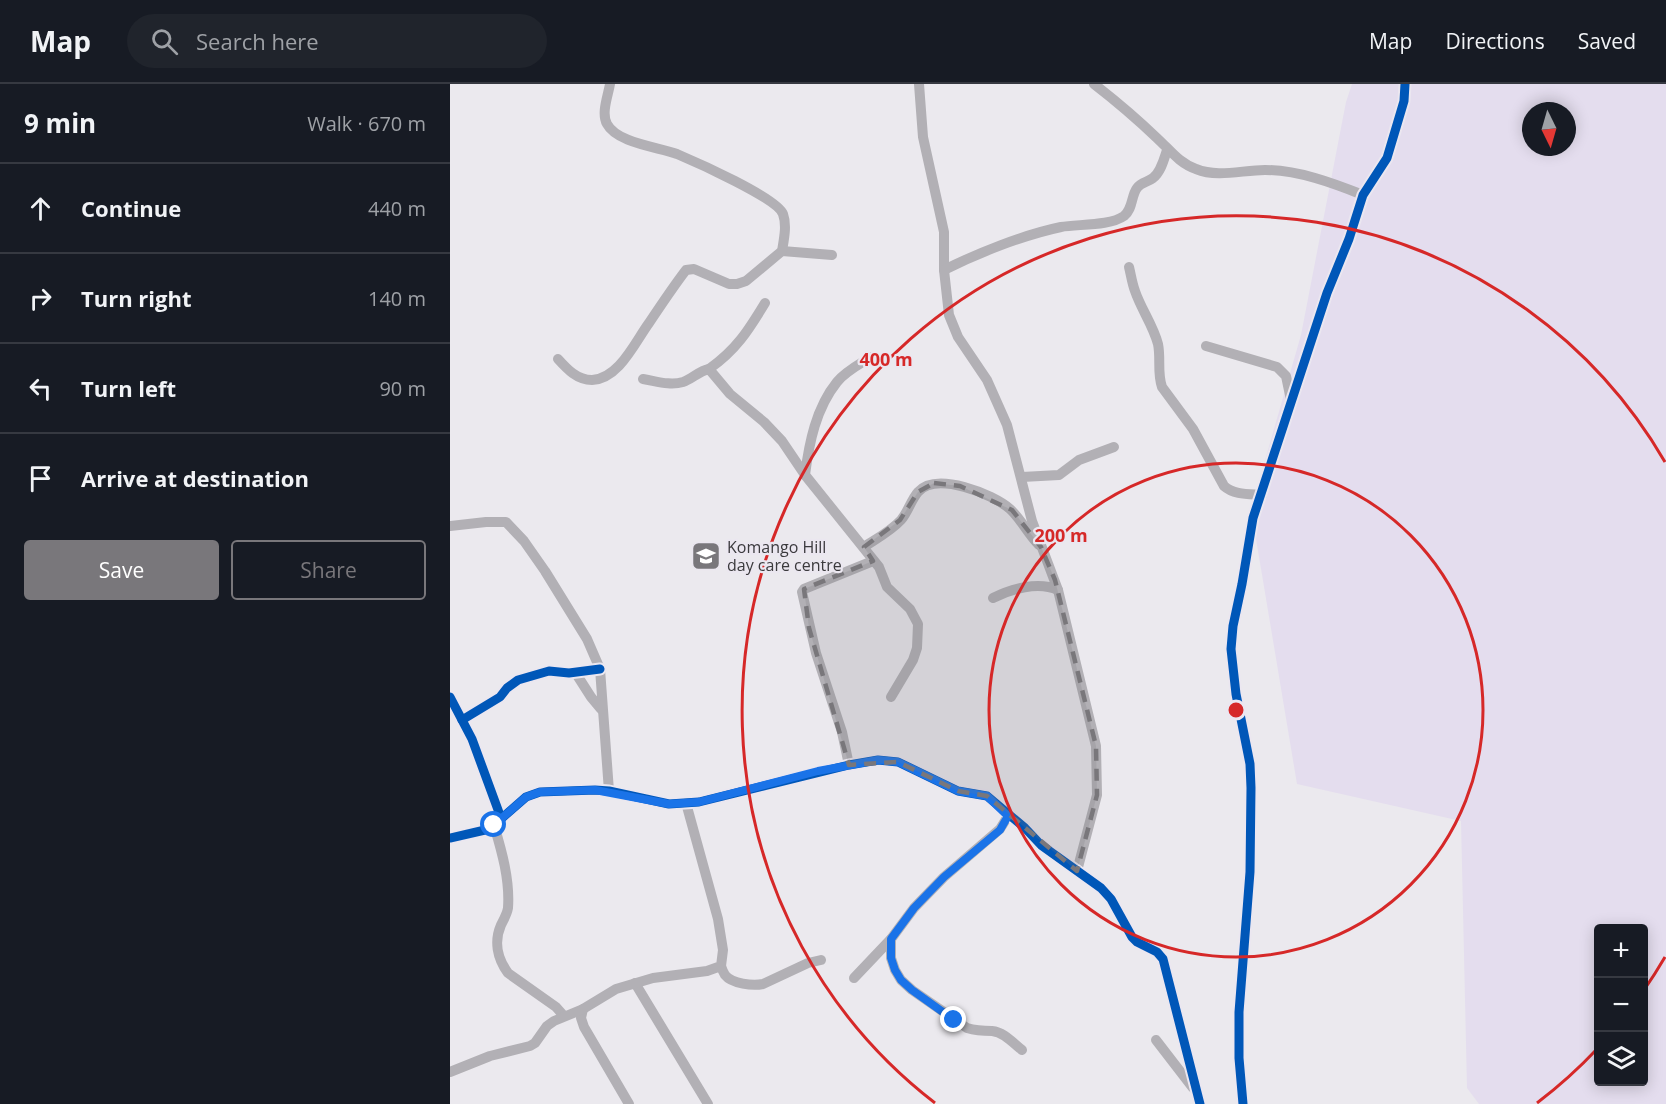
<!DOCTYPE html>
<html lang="en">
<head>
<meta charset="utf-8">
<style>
  :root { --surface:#171b24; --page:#20242c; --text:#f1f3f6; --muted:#9ea1a6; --line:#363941; --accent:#79777b }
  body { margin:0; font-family:"Open Sans",sans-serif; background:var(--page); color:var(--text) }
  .controls { position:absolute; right:18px; bottom:18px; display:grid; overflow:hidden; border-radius:6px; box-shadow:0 3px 15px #0003 }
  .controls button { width:54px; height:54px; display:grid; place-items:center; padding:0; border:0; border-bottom:2px solid var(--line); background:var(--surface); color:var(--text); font:30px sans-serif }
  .compass { position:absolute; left:1072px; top:18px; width:54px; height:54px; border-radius:50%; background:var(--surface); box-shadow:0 3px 15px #0003; rotate:175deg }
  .stop { position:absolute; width:18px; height:18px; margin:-14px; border:4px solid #1a73e8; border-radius:50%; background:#fff }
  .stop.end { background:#1a73e8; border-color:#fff; box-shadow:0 2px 6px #0008 }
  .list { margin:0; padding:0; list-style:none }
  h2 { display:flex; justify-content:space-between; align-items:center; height:78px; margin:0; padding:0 24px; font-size:26px }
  h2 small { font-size:20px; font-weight:400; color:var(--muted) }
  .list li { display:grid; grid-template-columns:39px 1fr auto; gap:18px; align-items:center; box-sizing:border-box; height:90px; padding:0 24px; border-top:2px solid var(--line) }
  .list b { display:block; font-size:22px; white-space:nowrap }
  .list em { font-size:20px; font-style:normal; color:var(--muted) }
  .actions { display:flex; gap:12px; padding:18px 24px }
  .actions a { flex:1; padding:14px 0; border:2px solid var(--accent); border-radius:6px; text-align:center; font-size:21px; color:var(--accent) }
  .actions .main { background:var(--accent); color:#fff }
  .icon { flex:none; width:33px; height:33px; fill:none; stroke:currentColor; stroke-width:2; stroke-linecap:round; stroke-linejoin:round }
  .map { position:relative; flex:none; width:1216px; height:1020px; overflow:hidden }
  header { display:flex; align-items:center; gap:36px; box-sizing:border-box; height:84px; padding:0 30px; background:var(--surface); border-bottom:2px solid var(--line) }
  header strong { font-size:28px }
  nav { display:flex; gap:33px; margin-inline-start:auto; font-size:21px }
  .search { width:420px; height:54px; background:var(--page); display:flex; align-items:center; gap:15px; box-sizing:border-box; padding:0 21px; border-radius:33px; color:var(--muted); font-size:22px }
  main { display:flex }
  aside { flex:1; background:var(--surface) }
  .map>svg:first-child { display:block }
</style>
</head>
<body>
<header>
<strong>Map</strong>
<div class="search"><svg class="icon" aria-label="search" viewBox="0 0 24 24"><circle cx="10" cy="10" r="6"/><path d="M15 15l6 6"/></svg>Search here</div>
<nav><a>Map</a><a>Directions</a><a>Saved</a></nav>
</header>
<main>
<aside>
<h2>9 min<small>Walk · 670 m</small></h2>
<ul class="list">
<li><svg class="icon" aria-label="ahead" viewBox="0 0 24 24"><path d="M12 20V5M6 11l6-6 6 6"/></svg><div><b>Continue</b></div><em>440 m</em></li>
<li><svg class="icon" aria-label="right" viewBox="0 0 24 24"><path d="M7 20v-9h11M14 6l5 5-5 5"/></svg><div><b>Turn right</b></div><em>140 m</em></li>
<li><svg class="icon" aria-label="left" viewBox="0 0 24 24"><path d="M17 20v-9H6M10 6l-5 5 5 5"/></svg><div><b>Turn left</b></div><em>90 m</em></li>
<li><svg class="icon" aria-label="arrive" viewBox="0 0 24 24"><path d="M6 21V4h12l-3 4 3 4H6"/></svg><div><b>Arrive at destination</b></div></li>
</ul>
<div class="actions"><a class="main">Save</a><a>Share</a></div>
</aside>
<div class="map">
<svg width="1216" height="1020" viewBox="0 0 1216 1020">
  <rect width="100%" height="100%" fill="#ebe9ee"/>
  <!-- green -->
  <path fill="#e4ddee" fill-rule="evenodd" d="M902 0H1216V1020H1029L1017 1004 1011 737 847 700 801 425 851 251 896 18ZM1081 27H1117V63H1081ZM1148 844H1194V998H1148Z"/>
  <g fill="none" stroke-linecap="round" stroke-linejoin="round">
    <!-- minor -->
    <g stroke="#b2b0b5" stroke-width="10">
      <polyline points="469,0 473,53 494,148 494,186 499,231 508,253 537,296 557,341 582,437 608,506 646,662 647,711 627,787"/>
      <path d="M644 0C666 17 687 35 707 54 720 66 729 79 746 85 768 94 792 86 815 86 848 86 883 99 913 111"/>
      <polyline points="332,167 382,171"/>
      <path d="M679 183C681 191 682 199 685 207 691 225 703 241 708 260 711 274 707 289 712 303L743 345 774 402C784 411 798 410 812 411"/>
      <path d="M494 186C528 169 573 151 611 143 628 140 660 142 674 132 683 125 681 112 687 104 691 98 698 98 703 94 711 88 714 75 717 66"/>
      <polyline points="756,262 827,283 836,292 841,316"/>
      <path d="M421 273C410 280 396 287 387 298 366 324 359 359 355 391L429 483 437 503 460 525 468 540 467 564 463 576 441 613"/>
      <path d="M108 275C117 285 127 296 142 296 169 295 185 258 199 239 211 221 223 203 236 186L244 185 279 200H287L296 197 332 167C334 155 337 141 333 130 327 114 246 78 227 70 208 63 167 59 157 40 151 29 158 12 160 0"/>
      <path d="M259 285C286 266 298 247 315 219"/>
      <path d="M193 295C206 297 220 302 233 298 242 295 249 287 259 285L280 310 314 338 332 357 355 391"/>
      <polyline points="572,393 609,391 629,376 664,363"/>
      <polyline points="0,442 36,438 56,438 74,457 95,487 137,555 150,585 159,707"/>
      <path d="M414 463C426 455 441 447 451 436 458 428 461 416 468 408 486 387 543 410 560 425 571 435 578 450 589 461"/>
      <path d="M543 514C561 505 588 497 608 506"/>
      <polyline points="125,588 141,613 151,625"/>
      <polyline points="0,613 22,655 51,734"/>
      <polyline points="12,636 50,613 57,604 68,596 99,587 119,589 150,585"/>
      <polyline points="399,681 392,648 366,569 352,508 354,505 423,477"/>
      <path d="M558 732 550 745 494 793 464 824 441 855V874L445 886 451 896 462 906 517 944C527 947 533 947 542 947 554 948 563 959 572 966"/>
      <path d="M44 741C52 768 60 796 58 824 57 830 54 835 51 841 44 857 47 874 58 889L106 923 114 932"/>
      <polyline points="0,754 35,746 44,741 76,713 90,708 145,706 159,707 219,720 249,718 399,681 428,676 448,678 508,707 537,712 575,744 591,761 651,804 661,815 682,853 687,858 707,868 713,875 750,1020"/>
      <path d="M271 882C272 885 273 888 275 891 282 900 303 902 313 900L358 879 371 876"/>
      <polyline points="404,894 441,855"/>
      <polyline points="185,899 258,1020"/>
      <polyline points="133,925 131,934 134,943 179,1020"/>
      <polyline points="706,956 743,1004"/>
      <polyline points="0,988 40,972 80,962 85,959 97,942 104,937 133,925 166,905 203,894 257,887 271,882 273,866 268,835 236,719"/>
      <polyline points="793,1020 789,974 789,928 800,788 801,704 800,680 786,610 781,565 783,542 792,500 803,434 877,209 899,155 913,111 937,74 954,17 955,0"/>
    </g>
    <!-- cycleway casing -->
    <g stroke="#ebe7f0" stroke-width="13">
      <g id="cycleway">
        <polyline points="0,613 22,655 51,734"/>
        <polyline points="12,636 50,613 57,604 68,596 99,587 119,589 150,585"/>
        <polyline points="0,754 35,746 44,741 76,713 90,708 145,706 159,707 219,720 249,718 399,681 428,676 448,678 508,707 537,712 575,744 591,761 651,804 661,815 682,853 687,858 707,868 713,875 750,1020"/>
        <polyline points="793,1020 789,974 789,928 800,788 801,704 800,680 786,610 781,565 783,542 792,500 803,434 877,209 899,155 913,111 937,74 954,17 955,0"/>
      </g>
    </g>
    <!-- cycleway -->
    <use href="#cycleway" stroke="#0057b8" stroke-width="9"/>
  </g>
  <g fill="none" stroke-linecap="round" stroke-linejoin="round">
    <!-- route -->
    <polyline stroke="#1a73e8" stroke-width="8" points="44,741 76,713 90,708 145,706 219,720 249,718 368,687 428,676 448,678 508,707 537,712 558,732 550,746 494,793 464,824 441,855 441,874 445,886 451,896 462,906 504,936"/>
  </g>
  <!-- marked area -->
  <path fill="#79777b" fill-opacity="0.2" stroke="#79777b" stroke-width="4.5" stroke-dasharray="12 8" stroke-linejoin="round" d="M484 399 510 402 562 426 591 463 605 496 646 662 647 711 627 787 537 712 508 707 448 678 399 681 359 544 354 505 423 477 414 463 450 436 468 408Z"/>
  <!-- distance rings -->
  <g fill="none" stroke="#d62828" stroke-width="3">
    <circle cx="786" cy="626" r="247"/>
    <path d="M1215 873A495 495 0 0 1 1194 906M1148 964A495 495 0 0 1 1087 1019M485 1019A495 495 0 1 1 1215 378"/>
  </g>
  <!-- icons -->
  <defs>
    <g id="school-square" transform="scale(1.5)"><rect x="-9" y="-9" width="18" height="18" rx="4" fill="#79777b" stroke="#ebe7f0"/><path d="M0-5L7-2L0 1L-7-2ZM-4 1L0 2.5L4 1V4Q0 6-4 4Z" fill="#fff"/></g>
  </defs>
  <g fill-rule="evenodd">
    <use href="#school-square" x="256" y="472"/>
  </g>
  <g text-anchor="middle" stroke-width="4.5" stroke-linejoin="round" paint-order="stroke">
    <!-- poi labels -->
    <g font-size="16" fill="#3b3a3d" stroke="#ebe7f0" text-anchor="start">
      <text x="277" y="469">Komango Hill<tspan x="277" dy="18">day care centre</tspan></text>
    </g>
  </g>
  <circle cx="786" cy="626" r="9" fill="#d62828" stroke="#ebe7f0" stroke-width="3"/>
  <g font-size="18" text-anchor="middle" font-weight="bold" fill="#d62828" stroke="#ebe7f0" stroke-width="4.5" stroke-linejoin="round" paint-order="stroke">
    <text x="436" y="282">400 m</text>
    <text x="611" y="458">200 m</text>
  </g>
</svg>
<div class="controls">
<button>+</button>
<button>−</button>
<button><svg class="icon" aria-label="layers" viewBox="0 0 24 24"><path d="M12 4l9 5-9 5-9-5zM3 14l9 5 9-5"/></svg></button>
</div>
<svg class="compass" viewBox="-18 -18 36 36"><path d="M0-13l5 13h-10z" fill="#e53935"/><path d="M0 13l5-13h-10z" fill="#9ea1a6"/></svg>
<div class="stop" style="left:44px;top:741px"></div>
<div class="stop end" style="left:504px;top:936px"></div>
</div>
</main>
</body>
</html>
